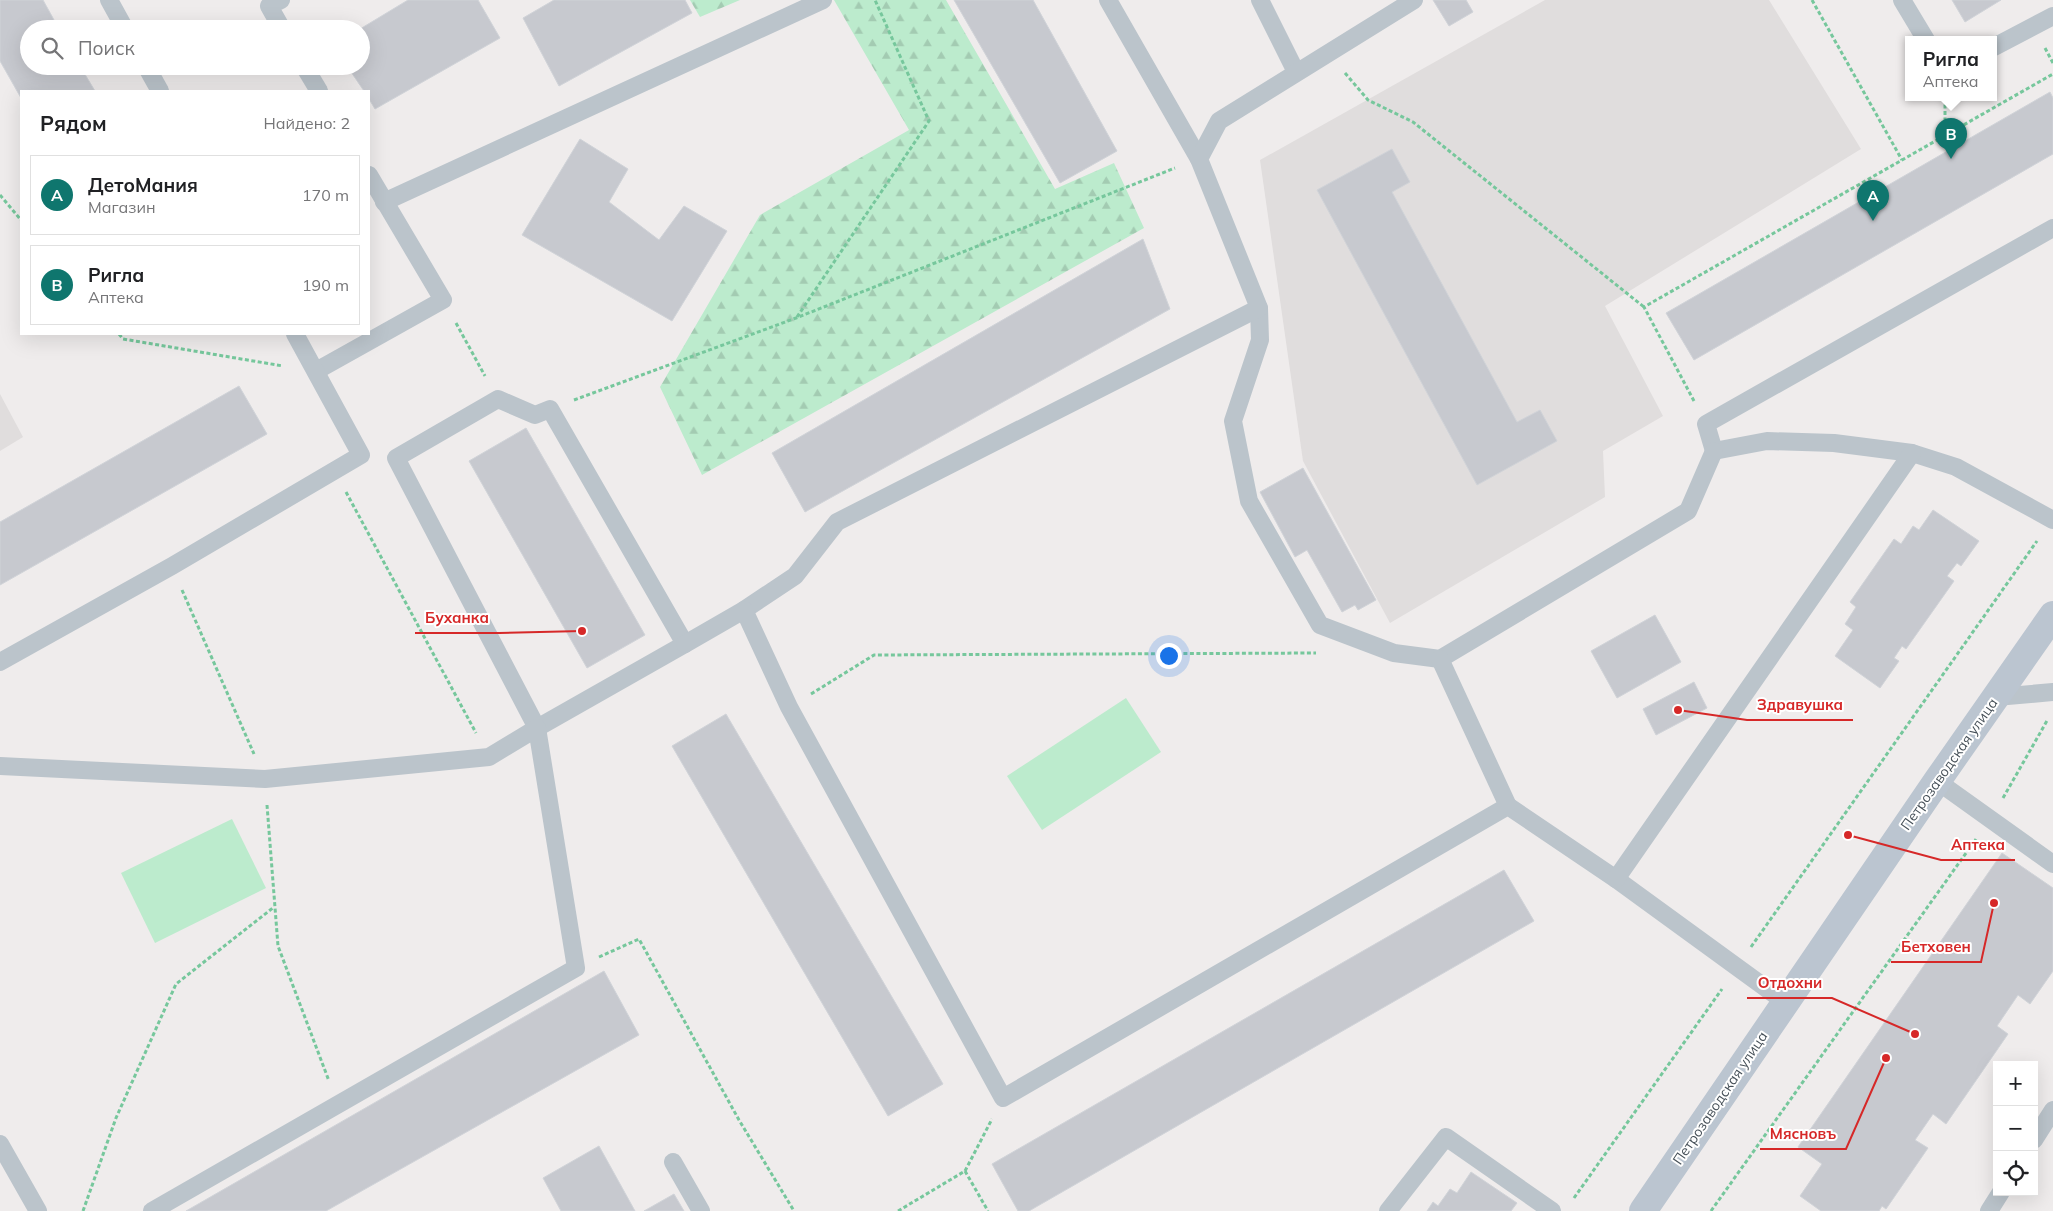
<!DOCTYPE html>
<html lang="ru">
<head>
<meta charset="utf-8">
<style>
  :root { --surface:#fff; --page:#f6f6f6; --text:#202124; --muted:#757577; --line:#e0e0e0; --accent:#0f766e }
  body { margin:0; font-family:Mulish,sans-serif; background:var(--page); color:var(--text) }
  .controls { position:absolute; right:15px; bottom:15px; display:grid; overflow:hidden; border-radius:0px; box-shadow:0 5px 20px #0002 }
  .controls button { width:45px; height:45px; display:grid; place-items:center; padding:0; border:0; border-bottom:1px solid var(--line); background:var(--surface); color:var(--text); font:25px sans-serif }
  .you { position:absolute; left:1168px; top:655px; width:18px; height:18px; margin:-12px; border:4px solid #fff; border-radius:50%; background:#1a73e8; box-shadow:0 0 0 8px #1a73e833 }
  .badge { display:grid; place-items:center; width:32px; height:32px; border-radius:50%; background:var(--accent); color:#fff; font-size:16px; font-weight:700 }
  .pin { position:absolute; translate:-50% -41px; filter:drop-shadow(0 1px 2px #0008) }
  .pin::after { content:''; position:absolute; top:26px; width:18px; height:15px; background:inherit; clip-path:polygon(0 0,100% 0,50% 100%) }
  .popup { position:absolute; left:1905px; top:36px; width:92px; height:65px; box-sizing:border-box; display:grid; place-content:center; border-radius:0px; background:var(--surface); filter:drop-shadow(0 1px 4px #0005); font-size:16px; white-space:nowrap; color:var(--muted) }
  .popup b { font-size:19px; color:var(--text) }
  .popup::after { content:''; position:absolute; left:50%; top:100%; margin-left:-10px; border:10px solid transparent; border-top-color:var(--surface) }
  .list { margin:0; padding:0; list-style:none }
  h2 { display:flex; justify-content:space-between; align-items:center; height:65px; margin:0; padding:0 20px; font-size:21px }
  h2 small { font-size:16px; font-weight:400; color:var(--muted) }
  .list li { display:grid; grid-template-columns:32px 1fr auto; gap:15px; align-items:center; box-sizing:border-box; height:80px; margin:0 10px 10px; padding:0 10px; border:1px solid var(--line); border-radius:0px }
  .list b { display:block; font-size:19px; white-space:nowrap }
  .list p { margin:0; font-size:16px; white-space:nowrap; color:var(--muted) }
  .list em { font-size:16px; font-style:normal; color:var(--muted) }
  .icon { flex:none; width:28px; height:28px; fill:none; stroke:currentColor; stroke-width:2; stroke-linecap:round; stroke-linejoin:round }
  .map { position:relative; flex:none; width:2053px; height:1211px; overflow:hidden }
  .search { position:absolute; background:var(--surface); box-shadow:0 5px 20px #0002; left:20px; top:20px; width:350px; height:55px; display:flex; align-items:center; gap:12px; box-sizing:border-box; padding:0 18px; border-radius:28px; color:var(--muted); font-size:19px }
  .panel { position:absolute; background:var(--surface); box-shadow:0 5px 20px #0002; left:20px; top:90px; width:350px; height:245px; border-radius:0px }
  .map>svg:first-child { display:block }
</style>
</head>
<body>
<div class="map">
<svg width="2053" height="1211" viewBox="0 0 2053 1211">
  <defs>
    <pattern id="forest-firs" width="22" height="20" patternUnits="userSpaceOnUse" patternTransform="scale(1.25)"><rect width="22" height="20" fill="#bcebcd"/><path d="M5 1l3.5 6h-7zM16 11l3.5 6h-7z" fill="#a3cbb2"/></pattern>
  </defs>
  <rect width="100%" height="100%" fill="#efecec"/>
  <!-- education -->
  <g fill="#e0dddd">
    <polygon points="1545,0 1769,0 1861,149 1605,306 1663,416 1603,451 1605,497 1390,623 1303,461 1260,160"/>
    <polygon points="0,394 23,437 0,451"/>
  </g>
  <!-- forest -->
  <g fill="url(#forest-firs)">
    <polygon points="690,0 740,0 700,17"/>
    <polygon points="834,0 946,0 1055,189 1114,163 1144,228 702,475 660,387 760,215 909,130"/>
  </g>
  <!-- pitch -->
  <g fill="#bcebcd">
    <polygon points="1126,698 1161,752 1042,830 1007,776"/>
    <polygon points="232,819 266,888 155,943 121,873"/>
  </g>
  <!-- building -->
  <g fill="#c7c9cf" stroke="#d0d3d8">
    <polygon points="0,0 43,0 59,29 29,29 29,66 80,66 95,91 21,91 21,98 0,61"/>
    <polygon points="408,0 478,0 500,38 375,109 369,99 369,91 364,91 347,66 361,66 361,29 360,29"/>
    <polygon points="554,0 685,0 692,13 559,86 523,18"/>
    <polygon points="954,0 1033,0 1117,151 1060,183"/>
    <polygon points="1433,0 1466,0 1473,12 1449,26"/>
    <polygon points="1952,0 2001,0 1965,22"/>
    <polygon points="2050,92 2053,98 2053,154 1694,360 1666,313"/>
    <polygon points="580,139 628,169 609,202 659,240 684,206 727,231 672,321 522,235"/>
    <polygon points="1392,149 1410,182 1392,192 1517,422 1540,410 1557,441 1477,485 1317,190"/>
    <polygon points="1143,239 1170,309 805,512 772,453"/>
    <polygon points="239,386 267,434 0,585 0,522"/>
    <polygon points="526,428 645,635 587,668 469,461"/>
    <polygon points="1303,468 1376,600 1358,610 1355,605 1342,612 1307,550 1295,557 1260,492"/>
    <polygon points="1933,510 1979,541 1961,566 1957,563 1947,576 1954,581 1906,649 1902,646 1894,658 1899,661 1880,688 1835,656 1853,630 1845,624 1856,607 1850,602 1894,539 1901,544 1913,526 1919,530"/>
    <polygon points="1655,615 1681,662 1617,698 1591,651"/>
    <polygon points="1694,682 1707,708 1656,735 1643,709"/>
    <polygon points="726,714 943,1084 888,1116 672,746"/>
    <polygon points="2002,853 2053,888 2053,971 2030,1004 2018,995 1997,1026 2008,1034 1946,1124 1933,1114 1915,1140 1928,1148 1886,1209 1882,1206 1879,1211 1821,1211 1800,1196 1822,1164 1798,1147"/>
    <polygon points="1504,870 1534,921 1029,1211 1018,1211 992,1164"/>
    <polygon points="604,971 639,1035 326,1211 186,1211"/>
    <polygon points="599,1146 635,1211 561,1211 543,1178"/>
    <polygon points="1471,1172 1517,1203 1511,1211 1427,1211 1433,1202 1438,1206 1450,1189 1457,1193"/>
    <polygon points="674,1194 684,1211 644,1211"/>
  </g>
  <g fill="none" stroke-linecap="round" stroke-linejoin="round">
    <!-- path -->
    <g stroke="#76c79c" stroke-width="3" stroke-dasharray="4 2.5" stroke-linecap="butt">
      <polyline points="1812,0 1902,160"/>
      <polyline points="2045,48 2053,63"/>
      <polyline points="1345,73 1368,100 1413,122 1644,307"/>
      <polyline points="1945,98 1945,135"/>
      <polyline points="0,195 21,220"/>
      <polyline points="797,317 929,121 875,0"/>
      <polyline points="456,323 485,376"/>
      <polyline points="119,334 123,339 283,366"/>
      <polyline points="574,400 796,318 1175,168"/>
      <polyline points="1694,401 1644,307 2053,74"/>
      <polyline points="346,492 476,733"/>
      <polyline points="182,590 254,754"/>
      <polyline points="811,694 874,655 1316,653"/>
      <polyline points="2003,798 2048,719"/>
      <polyline points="267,805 278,946 329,1081"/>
      <polyline points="1751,947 2037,541"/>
      <polyline points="599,957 639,939 739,1120 794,1211"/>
      <polyline points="965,1171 988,1211"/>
      <polyline points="1574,1198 1722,989"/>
      <polyline points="83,1211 116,1118 176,984 274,907"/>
      <polyline points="898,1211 965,1171 992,1119"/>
      <polyline points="1711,1211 1976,839"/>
    </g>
    <!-- service -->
    <g stroke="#bbc4cb" stroke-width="18">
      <polyline points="109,0 125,29"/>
      <polyline points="281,0 269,6 282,29"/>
      <polyline points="1108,0 1199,159"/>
      <polyline points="1260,0 1296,72"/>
      <polyline points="1902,0 1926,40"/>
      <polyline points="1994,47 2053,16"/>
      <polyline points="146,66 160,91"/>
      <polyline points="304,66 319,91"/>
      <polyline points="384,202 823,0"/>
      <polyline points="2053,228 1706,424 1714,451 1767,441 1834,443 1912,453 1956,467 2053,520"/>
      <polyline points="1259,308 1260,340 1233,421 1249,501 1320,625 1394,653 1440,659 1688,511 1714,451"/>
      <polyline points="316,371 443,300 369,175"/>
      <polygon points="498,399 535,415 550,409 685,644 537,728 396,458"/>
      <polyline points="744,610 795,576 837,522 1259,308 1199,159 1219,121 1414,0"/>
      <polyline points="685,644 744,610 789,707 1003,1098 1508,806 1616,879 1785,1002"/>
      <polyline points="1440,659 1508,806"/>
      <polyline points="0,662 172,566 361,455 295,334"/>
      <polyline points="1996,697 2053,692"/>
      <polyline points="0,766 265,779 489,757 537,728 576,968 152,1211"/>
      <polyline points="1937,781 2053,864"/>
      <polyline points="1616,879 1912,453"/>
      <polyline points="2034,1140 2053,1110"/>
      <polyline points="0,1144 38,1211"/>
      <polyline points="673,1162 701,1211"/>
      <polyline points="1388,1211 1446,1137 1552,1211"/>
      <polyline points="1989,1211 2001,1192"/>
    </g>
    <!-- secondary -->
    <polyline stroke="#bbc5d0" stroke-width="28" points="1643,1211 1937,781 2053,615"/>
  </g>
  <g text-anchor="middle" stroke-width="4" stroke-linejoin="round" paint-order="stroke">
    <!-- street labels -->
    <g font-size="14" fill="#465058" stroke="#fff">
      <text transform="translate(1949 764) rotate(-55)" y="5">Петрозаводская улица</text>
      <text transform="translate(1720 1098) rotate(-56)" y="5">Петрозаводская улица</text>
    </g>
  </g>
  <!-- callouts -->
  <path fill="none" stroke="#d62828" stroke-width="2" d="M582 631L499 633H415M1678 710L1747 720H1853M1848 835L1941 860H2015M1994 903L1981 962H1891M1915 1034L1832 998H1747M1886 1058L1846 1149H1760"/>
  <g fill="#d62828" stroke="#fff" stroke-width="2">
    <circle cx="582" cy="631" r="5"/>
    <circle cx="1678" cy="710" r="5"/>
    <circle cx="1848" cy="835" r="5"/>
    <circle cx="1994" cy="903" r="5"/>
    <circle cx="1915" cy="1034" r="5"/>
    <circle cx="1886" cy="1058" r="5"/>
  </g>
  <g font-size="15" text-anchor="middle" font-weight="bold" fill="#d62828" stroke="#fff" stroke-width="4" stroke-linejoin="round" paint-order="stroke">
    <text x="457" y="623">Буханка</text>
    <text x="1800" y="710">Здравушка</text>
    <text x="1978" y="850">Аптека</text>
    <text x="1936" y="952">Бетховен</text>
    <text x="1790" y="988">Отдохни</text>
    <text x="1803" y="1139">Мясновъ</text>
  </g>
</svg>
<div class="controls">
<button>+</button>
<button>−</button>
<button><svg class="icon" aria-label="locate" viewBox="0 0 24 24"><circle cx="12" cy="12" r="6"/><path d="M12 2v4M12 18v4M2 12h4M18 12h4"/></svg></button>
</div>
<div class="you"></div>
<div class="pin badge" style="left:1873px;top:221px">A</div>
<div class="pin badge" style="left:1951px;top:159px">B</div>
<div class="popup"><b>Ригла</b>Аптека</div>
<div class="search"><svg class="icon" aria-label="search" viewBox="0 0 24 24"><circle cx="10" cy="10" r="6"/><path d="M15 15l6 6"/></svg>Поиск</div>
<section class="panel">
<h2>Рядом<small>Найдено: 2</small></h2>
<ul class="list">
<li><span class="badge">A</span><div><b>ДетоМания</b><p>Магазин</p></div><em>170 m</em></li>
<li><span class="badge">B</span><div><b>Ригла</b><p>Аптека</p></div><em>190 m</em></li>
</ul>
</section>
</div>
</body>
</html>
